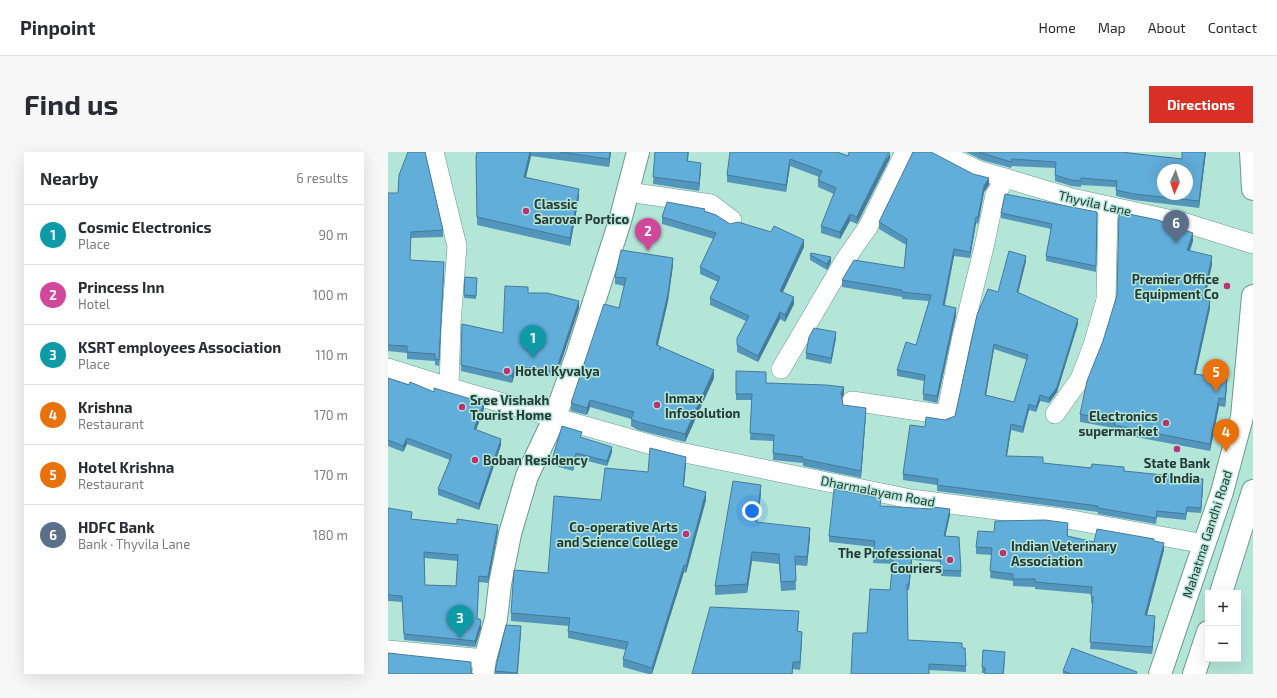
<!DOCTYPE html>
<html lang="en">
<head>
<meta charset="utf-8">
<style>
  :root { --surface:#fff; --page:#f7f7f7; --text:#2b2b33; --muted:#7c7c81; --line:#e1e1e2; --accent:#d93025 }
  body { margin:0; font-family:"Exo 2",sans-serif; background:var(--page); color:var(--text) }
  .controls { position:absolute; right:12px; bottom:12px; display:grid; overflow:hidden; border-radius:0px; box-shadow:0 4px 16px #0002 }
  .controls button { width:36px; height:36px; display:grid; place-items:center; padding:0; border:0; border-bottom:1px solid var(--line); background:var(--surface); color:var(--text); font:20px sans-serif }
  .compass { position:absolute; left:769px; top:12px; width:36px; height:36px; border-radius:50%; background:var(--surface); box-shadow:0 4px 16px #0002; rotate:183deg }
  .you { position:absolute; left:364px; top:359px; width:14px; height:14px; margin:-10px; border:3px solid #fff; border-radius:50%; background:#1a73e8; box-shadow:0 0 0 6px #1a73e833 }
  .badge { display:grid; place-items:center; width:26px; height:26px; border-radius:50%; background:var(--accent); color:#fff; font-size:13px; font-weight:700 }
  .pin { position:absolute; translate:-50% -33px; filter:drop-shadow(0 1px 2px #0008) }
  .pin::after { content:''; position:absolute; top:21px; width:14px; height:12px; background:inherit; clip-path:polygon(0 0,100% 0,50% 100%) }
  .list { margin:0; padding:0; list-style:none }
  h2 { display:flex; justify-content:space-between; align-items:center; height:52px; margin:0; padding:0 16px; font-size:17px }
  h2 small { font-size:13px; font-weight:400; color:var(--muted) }
  .list li { display:grid; grid-template-columns:26px 1fr auto; gap:12px; align-items:center; box-sizing:border-box; height:60px; padding:0 16px; border-top:1px solid var(--line) }
  .list b { display:block; font-size:15px; white-space:nowrap }
  .list p { margin:0; font-size:13px; white-space:nowrap; color:var(--muted) }
  .list em { font-size:13px; font-style:normal; color:var(--muted) }
  .map { position:relative; flex:none; width:865px; height:522px; overflow:hidden; border-radius:0px }
  header { display:flex; align-items:center; gap:24px; box-sizing:border-box; height:56px; padding:0 20px; background:var(--surface); border-bottom:1px solid var(--line) }
  header strong { font-size:19px }
  nav { display:flex; gap:22px; margin-inline-start:auto; font-size:14px }
  .intro { display:flex; align-items:center; justify-content:space-between; box-sizing:border-box; height:96px; padding:0 24px }
  h1 { margin:0; font-size:28px }
  .button { padding:10px 18px; border-radius:0px; background:var(--accent); color:#fff; font-size:14px; font-weight:700 }
  main { display:flex; gap:24px; padding:0 24px }
  aside { flex:1; background:var(--surface); border-radius:0px; box-shadow:0 4px 16px #0002 }
  .map>svg:first-child { display:block }
</style>
</head>
<body>
<header>
<strong>Pinpoint</strong>
<nav><a>Home</a><a>Map</a><a>About</a><a>Contact</a></nav>
</header>
<div class="intro"><h1>Find us</h1><a class="button">Directions</a></div>
<main>
<aside>
<h2>Nearby<small>6 results</small></h2>
<ul class="list">
<li><span class="badge" style="background:#0f9aa8">1</span><div><b>Cosmic Electronics</b><p>Place</p></div><em>90 m</em></li>
<li><span class="badge" style="background:#d1479c">2</span><div><b>Princess Inn</b><p>Hotel</p></div><em>100 m</em></li>
<li><span class="badge" style="background:#0f9aa8">3</span><div><b>KSRT employees Association</b><p>Place</p></div><em>110 m</em></li>
<li><span class="badge" style="background:#e8710a">4</span><div><b>Krishna</b><p>Restaurant</p></div><em>170 m</em></li>
<li><span class="badge" style="background:#e8710a">5</span><div><b>Hotel Krishna</b><p>Restaurant</p></div><em>170 m</em></li>
<li><span class="badge" style="background:#5c6f8a">6</span><div><b>HDFC Bank</b><p>Bank · Thyvila Lane</p></div><em>180 m</em></li>
</ul>
</aside>
<div class="map">
<svg width="865" height="522" viewBox="0 0 865 522">
  <rect width="100%" height="100%" fill="#b4e6d8"/>
  <g fill="none" stroke-linecap="round" stroke-linejoin="round">
    <!-- minor casing -->
    <g stroke="#6a9a8d" stroke-width="20">
      <g id="minor">
        <polyline points="46,0 69,94 63,172 61,235"/>
        <polyline points="552,0 590,18 684,46 798,71 865,92"/>
        <polyline points="240,40 323,52 344,68"/>
        <polyline points="0,216 83,242 282,298 523,347 673,366 817,392"/>
        <polyline points="393,217 457,108 480,75 517,0"/>
        <polyline points="464,249 558,263 574,184 596,95 607,43 618,26"/>
        <polyline points="667,262 692,227 705,193 718,148 720,54"/>
        <polyline points="0,498 97,507"/>
      </g>
    </g>
    <!-- tertiary casing -->
    <g stroke="#6a9a8d" stroke-width="24">
      <polyline id="tertiary" points="95,522 97,507 108,467 112,432 122,382 139,324 167,265 189,203 232,69 250,0"/>
    </g>
    <!-- primary casing -->
    <g stroke="#6a9a8d" stroke-width="24">
      <g id="primary">
        <polyline points="863,0 865,37"/>
        <polyline points="833,441 865,339"/>
        <polyline points="772,522 834,340 854,265 865,144"/>
        <polyline points="806,522 820,480"/>
      </g>
    </g>
    <!-- minor -->
    <use href="#minor" stroke="#fff" stroke-width="19"/>
    <!-- tertiary -->
    <use href="#tertiary" stroke="#fff" stroke-width="22"/>
    <!-- primary -->
    <use href="#primary" stroke="#fff" stroke-width="22"/>
  </g>
  <!-- wall -->
  <g fill="#5496bb" fill-rule="evenodd">
    <polygon points="89,0 223,0 221,15 143,4 138,25 191,45 182,94 89,73 88,5"/>
    <polygon points="267,0 301,0 300,9 313,18 311,39 265,32"/>
    <polygon points="342,0 460,4 502,6 470,69 469,72 462,69 452,87 433,81 433,74 446,42 430,35 430,28 431,25 402,14 398,40 339,30 339,23"/>
    <polygon points="578,0 733,0 794,7 818,0 811,56 746,48 728,44 728,35 693,33 693,35 683,34 667,29 667,16 624,14 623,16 594,8"/>
    <polygon points="601,33 596,40 590,72 588,71 582,106 566,104 557,153 568,163 549,251 535,248 536,229 509,224 509,218 528,193 541,149 514,147 514,145 454,135 454,128 516,116 518,93 491,77 491,70"/>
    <polygon points="0,41 55,78 55,85 23,86 22,108 56,116 51,214 47,213 47,209 19,207 19,201 0,199"/>
    <polygon points="317,60 342,72 416,95 395,140 406,152 397,170 392,167 370,210 349,200 349,186 358,169 322,153 322,146 330,130 312,122 312,115 326,87 274,72 274,65"/>
    <polygon points="709,60 708,120 658,109 658,104 663,77 613,66 613,61"/>
    <polygon points="805,89 802,99 824,112 817,148 822,156 807,223 839,234 837,255 831,254 822,299 726,281 726,276 692,270 692,262"/>
    <polygon points="422,103 443,110 439,118 422,108"/>
    <path d="M638 109 630 141 690 172 669 240 661 251 652 249 648 260 641 258 635 281 623 278 619 304 655 311 736 319 815 333 813 361 799 360 798 368 769 365 768 372 710 362V360L549 339V333L515 328V322L537 275 567 264 610 140ZM606 197 639 208 626 250 598 243Z"/>
    <polygon points="285,113 280,149 270,193 272,197 326,226 297,290 250,278 243,274 243,267 202,255 199,263 183,259 183,251 231,156 236,134 227,132 227,125"/>
    <polygon points="77,125 89,126 88,147 76,146"/>
    <polygon points="140,141 191,156 168,225 127,221 124,231 73,219 74,172 115,181"/>
    <polygon points="448,186 443,212 418,207 418,201"/>
    <polygon points="348,219 378,231 456,242 454,246 455,253 478,262 473,326 415,314 415,311 385,308 385,289 362,288 364,248 348,248"/>
    <polygon points="0,226 46,240 96,257 88,278 113,293 91,358 50,343 50,337 62,308 19,292 15,300 0,294"/>
    <polygon points="194,285 194,286 224,300 219,314 188,306 185,319 164,313 164,308"/>
    <polygon points="298,312 296,334 318,348 298,421 296,420 264,522 260,522 235,515 235,507 238,498 180,486 180,479 181,474 123,469 123,461 160,421 213,348 260,320"/>
    <polygon points="373,342 369,370 422,385 419,414 407,413 408,438 393,439 391,412 364,409 359,441 327,443 327,434"/>
    <polygon points="493,354 562,363 557,385 573,419 573,425 553,424 552,410 524,408 521,438 519,438 520,488 574,496 578,514 578,520 541,518 479,481 502,438 505,412 485,411 486,395 441,390 441,384"/>
    <path d="M0 356 24 368 110 379 100 431 91 430 89 467 93 476 87 495 16 488 14 450 0 449ZM36 406 70 409 68 434 37 433Z"/>
    <polygon points="680,378 680,384 706,390 766,389 776,398 759,463 767,471 764,502 702,497 705,452 703,451 703,442 647,437 647,435 625,434 625,429 602,426 604,403 588,402 588,395 606,380"/>
    <polygon points="411,466 410,479 414,487 412,518 405,517 404,522 304,522"/>
    <polygon points="133,479 130,522 107,522 107,519"/>
    <polygon points="617,505 616,522 597,522 597,521 594,521 594,515"/>
    <polygon points="675,519 749,522 675,522"/>
  </g>
  <!-- shaded-wall -->
  <g fill="#457a99">
    <polygon points="142,0 143,0 143,4 136,33 136,25"/>
    <polygon points="222,0 223,0 221,15 221,7"/>
    <polygon points="502,0 502,6 469,72 469,65"/>
    <polygon points="817,0 818,0 811,56 811,49"/>
    <polygon points="402,7 402,14 398,40 398,33"/>
    <polygon points="313,11 313,18 311,39 311,31"/>
    <polygon points="601,26 601,33 596,40 590,72 590,65 596,34"/>
    <polygon points="191,37 191,45 182,94 182,86"/>
    <polygon points="462,62 462,69 452,87 452,80"/>
    <polygon points="588,65 588,71 582,106 582,100"/>
    <polygon points="805,81 805,89 799,106 799,98"/>
    <polygon points="416,88 416,95 392,146 392,139"/>
    <polygon points="566,97 566,104 555,159 555,153"/>
    <polygon points="638,104 638,109 629,146 629,140"/>
    <polygon points="824,104 824,112 815,155 815,147"/>
    <polygon points="443,105 443,110 439,118 439,112"/>
    <polygon points="285,106 285,113 280,149 268,200 268,193"/>
    <polygon points="56,110 56,116 51,214 51,208"/>
    <polygon points="406,145 406,152 397,170 397,163"/>
    <polygon points="191,149 191,156 168,225 168,219"/>
    <polygon points="822,149 822,156 806,230 806,222"/>
    <polygon points="568,156 568,163 549,251 549,244"/>
    <polygon points="392,160 392,167 370,210 370,204"/>
    <polygon points="690,167 690,172 669,240 661,251 661,246"/>
    <polygon points="448,180 448,186 443,212 443,206"/>
    <polygon points="606,192 606,197 597,249 597,243"/>
    <polygon points="127,214 127,221 124,231 124,224"/>
    <polygon points="326,218 326,226 297,290 297,282"/>
    <polygon points="839,226 839,234 837,255 837,247"/>
    <polygon points="456,235 456,242 453,248 453,241"/>
    <polygon points="652,243 652,249 648,260 648,255"/>
    <polygon points="831,246 831,254 822,299 822,292"/>
    <polygon points="202,248 202,255 199,263 199,256"/>
    <polygon points="96,251 96,257 86,283 86,277"/>
    <polygon points="641,252 641,258 635,281 635,275"/>
    <polygon points="478,256 478,262 473,326 473,319"/>
    <polygon points="623,272 623,278 618,310 618,304"/>
    <polygon points="19,286 19,292 15,300 15,294"/>
    <polygon points="113,287 113,293 91,358 91,352"/>
    <polygon points="224,295 224,300 219,314 219,309"/>
    <polygon points="188,301 188,306 185,319 185,314"/>
    <polygon points="298,305 298,312 295,342 295,334"/>
    <polygon points="815,327 815,333 813,361 813,356"/>
    <polygon points="373,333 373,342 368,379 368,370"/>
    <polygon points="318,340 318,348 298,421 298,414"/>
    <polygon points="562,357 562,363 556,390 556,384"/>
    <polygon points="110,373 110,379 100,431 100,425"/>
    <polygon points="422,376 422,385 419,414 419,405"/>
    <polygon points="776,391 776,398 757,470 757,463"/>
    <polygon points="364,400 364,409 359,441 359,432"/>
    <polygon points="524,402 524,408 521,438 521,432"/>
    <polygon points="296,413 296,420 264,522 264,516"/>
    <polygon points="767,464 767,471 764,502 764,495"/>
    <polygon points="93,470 93,476 87,495 87,489"/>
    <polygon points="133,474 133,479 129,522 129,521"/>
    <polygon points="414,480 414,487 412,518 412,510"/>
  </g>
  <!-- building -->
  <g fill="#62aeda" stroke="#457a99" fill-rule="evenodd">
    <polygon points="20,0 37,0 55,78 23,80 22,108 56,110 51,208 47,207 47,202 19,200 19,194 0,193 0,41 10,41 11,23"/>
    <polygon points="89,0 142,0 136,25 191,37 182,86 89,65 88,5"/>
    <polygon points="172,0 222,0 221,7"/>
    <polygon points="267,0 300,0 299,9 313,11 311,31 265,25"/>
    <polygon points="342,0 449,0 460,4 461,0 501,0 470,62 469,65 462,62 452,80 433,74 448,36 430,28 434,19 402,7 398,33 339,23"/>
    <polygon points="525,0 543,0 585,22 601,26 596,34 590,65 588,65 582,100 566,97 555,153 568,156 549,244 535,242 537,223 509,218 518,190 528,193 543,143 514,140 514,138 454,128 466,108 516,116 519,87 491,70"/>
    <path d="M591 0H733L794 7V0H817L811 49 746 42 728 38 729 29 693 26V29L683 28 667 23 668 10 624 7 623 10ZM775 18H799V42H775Z"/>
    <polygon points="617,42 709,60 708,114 658,104 664,72 613,61"/>
    <polygon points="279,50 317,57 316,59 328,63 342,72 350,70 383,80 386,74 416,88 392,139 406,145 397,163 392,160 370,204 349,193 349,186 361,164 322,146 332,125 312,115 328,81 274,65"/>
    <polygon points="731,60 770,68 805,81 799,98 824,104 815,147 822,149 806,222 839,226 837,247 831,246 822,292 726,273 727,269 692,262 699,229 715,189 729,143"/>
    <polygon points="233,98 285,106 280,142 268,193 272,194 272,198 273,195 326,218 297,282 250,270 243,267 246,260 202,248 199,256 183,251 216,152 231,156 238,126 227,125"/>
    <path d="M621 99 638 104 629 140 690 167 669 235 661 246 652 243 648 255 641 252 635 275 623 272 618 304 655 305V311L703 316 704 312 736 315V319L815 327 813 356 799 355 798 362 769 359 768 366 710 356V354L549 333 550 327 515 322 522 273 537 275 538 265 557 268 567 264 589 163 600 137 610 140ZM606 192 640 203 626 250 597 243Z"/>
    <polygon points="423,101 443,105 439,112 422,103"/>
    <polygon points="77,125 89,126 88,144 76,143"/>
    <polygon points="117,134 140,135 140,141 159,141 191,149 168,219 127,214 124,224 73,213 74,172 115,181"/>
    <polygon points="426,176 448,180 443,206 418,201 421,185"/>
    <polygon points="348,219 378,220 378,231 438,233 456,235 453,241 455,253 478,256 473,319 415,307 415,305 385,301 386,283 362,281 364,242 348,242"/>
    <polygon points="0,226 21,233 22,230 46,240 46,236 96,251 86,277 113,287 91,352 50,337 64,303 19,286 15,294 0,288"/>
    <polygon points="174,274 194,280 192,285 224,295 219,309 188,301 185,314 164,308"/>
    <polygon points="262,296 298,305 295,334 318,340 298,414 296,413 264,516 235,507 240,490 180,479 182,466 123,461 126,418 160,421 166,344 213,348 217,316 260,320"/>
    <polygon points="345,329 373,333 368,370 422,376 419,405 407,404 408,429 393,430 391,402 364,400 359,432 327,434"/>
    <polygon points="446,337 493,346 492,354 544,357 545,355 562,357 556,384 571,385 573,419 553,418 552,404 524,402 521,432 519,432 520,488 574,491 574,496 577,496 578,514 541,512 541,522 463,522 465,481 479,481 482,437 502,438 505,407 485,405 487,389 441,384"/>
    <path d="M0 356 24 360 23 367 69 372V367L110 373 100 425 91 424 89 467H92L93 470 87 489 16 482 14 444 0 443ZM36 400 70 403 68 434 37 433Z"/>
    <polygon points="657,368 680,371 679,384 706,390 709,377 766,387 766,389 776,391 757,463 767,464 764,495 702,490 705,445 703,444 704,435 647,430 647,427 625,427 625,422 602,419 604,396 588,395 590,379 606,380 607,369"/>
    <polygon points="322,455 411,459 409,479 414,480 412,510 405,510 404,522 304,522"/>
    <polygon points="118,473 133,474 129,521 107,519"/>
    <polygon points="684,496 749,520 748,522 684,522 675,519"/>
    <polygon points="595,498 617,500 615,522 597,522 597,516 594,515"/>
    <polygon points="0,501 83,510 83,520 85,522 0,522"/>
  </g>
  <!-- markers -->
  <g fill="#ba3373" stroke="#b4e6d8" stroke-width="1.5">
    <circle cx="138" cy="59" r="4"/>
    <circle cx="839" cy="134" r="4"/>
    <circle cx="119" cy="219" r="4"/>
    <circle cx="269" cy="253" r="4"/>
    <circle cx="74" cy="255" r="4"/>
    <circle cx="778" cy="271" r="4"/>
    <circle cx="789" cy="297" r="4"/>
    <circle cx="87" cy="308" r="4"/>
    <circle cx="298" cy="382" r="4"/>
    <circle cx="615" cy="401" r="4"/>
    <circle cx="562" cy="408" r="4"/>
  </g>
  <g text-anchor="middle" stroke-width="3" stroke-linejoin="round" paint-order="stroke">
    <!-- street labels -->
    <g font-size="13" fill="#283c37" stroke="#b4e6d8">
      <text transform="translate(707 51) rotate(13)" y="5">Thyvila Lane</text>
      <text transform="translate(490 339) rotate(11)" y="5">Dharmalayam Road</text>
      <text transform="translate(819 382) rotate(-72)" y="5">Mahatma Gandhi Road</text>
    </g>
    <!-- poi labels -->
    <g font-size="13" font-weight="bold" fill="#283c37" stroke="#b4e6d8" text-anchor="start">
      <text x="146" y="57">Classic<tspan x="146" dy="15">Sarovar Portico</tspan></text>
      <text x="831" y="132" text-anchor="end">Premier Office<tspan x="831" dy="15">Equipment Co</tspan></text>
      <text x="127" y="224">Hotel Kyvalya</text>
      <text x="277" y="251">Inmax<tspan x="277" dy="15">Infosolution</tspan></text>
      <text x="82" y="253">Sree Vishakh<tspan x="82" dy="15">Tourist Home</tspan></text>
      <text x="770" y="269" text-anchor="end">Electronics<tspan x="770" dy="15">supermarket</tspan></text>
      <text x="95" y="313">Boban Residency</text>
      <text x="789" y="316" text-anchor="middle">State Bank<tspan x="789" dy="15">of India</tspan></text>
      <text x="290" y="380" text-anchor="end">Co-operative Arts<tspan x="290" dy="15">and Science College</tspan></text>
      <text x="623" y="399">Indian Veterinary<tspan x="623" dy="15">Association</tspan></text>
      <text x="554" y="406" text-anchor="end">The Professional<tspan x="554" dy="15">Couriers</tspan></text>
    </g>
  </g>
</svg>
<div class="controls">
<button>+</button>
<button>−</button>
</div>
<svg class="compass" viewBox="-18 -18 36 36"><path d="M0-13l5 13h-10z" fill="#e53935"/><path d="M0 13l5-13h-10z" fill="#7c7c81"/></svg>
<div class="you"></div>
<div class="pin badge" style="left:145px;top:206px;background:#0f9aa8">1</div>
<div class="pin badge" style="left:260px;top:99px;background:#d1479c">2</div>
<div class="pin badge" style="left:72px;top:486px;background:#0f9aa8">3</div>
<div class="pin badge" style="left:838px;top:300px;background:#e8710a">4</div>
<div class="pin badge" style="left:828px;top:240px;background:#e8710a">5</div>
<div class="pin badge" style="left:788px;top:91px;background:#5c6f8a">6</div>
</div>
</main>
</body>
</html>
